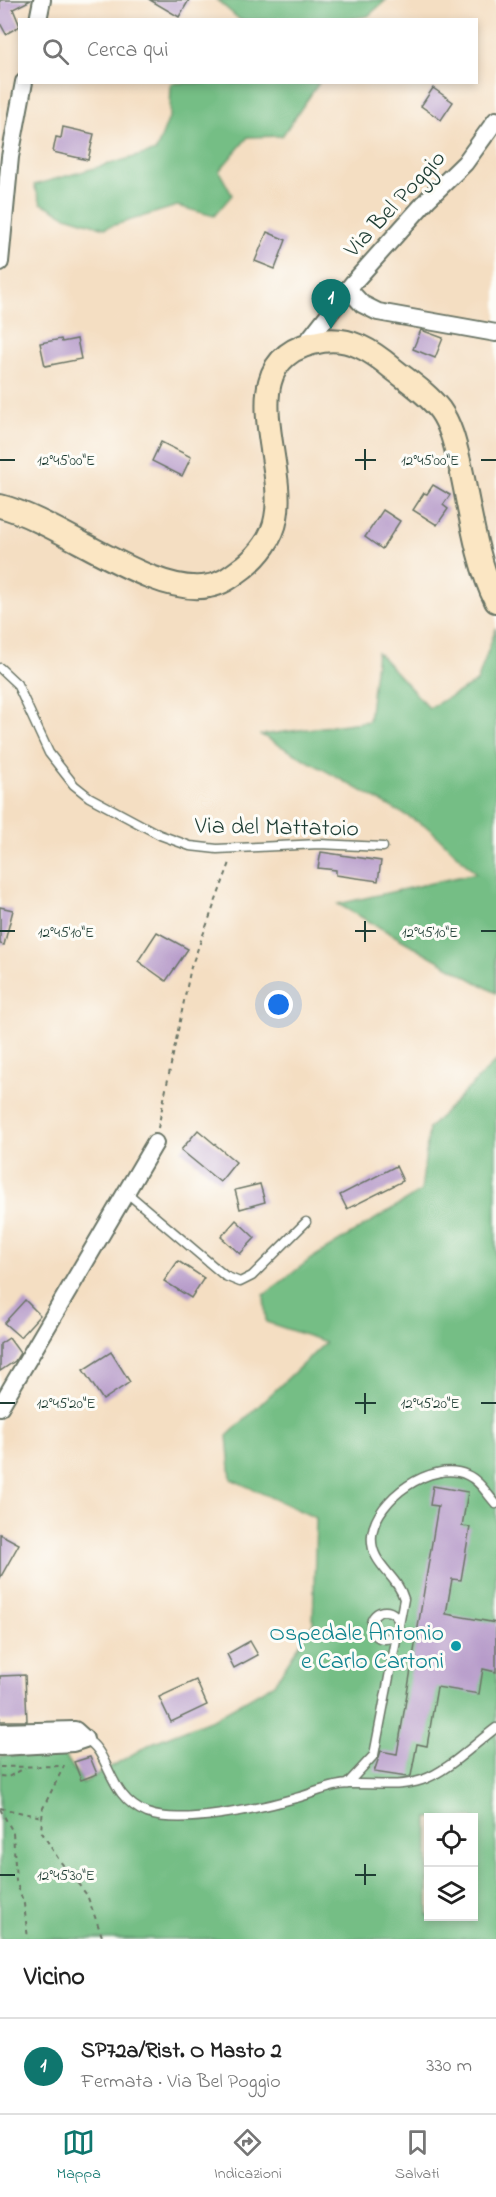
<!DOCTYPE html>
<html lang="it">
<head>
<meta charset="utf-8">
<style>
  :root { --surface:#fff; --page:#f6f6f6; --text:#222; --muted:#767676; --line:#e0e0e0; --accent:#0f766e }
  body { margin:0; font-family:"Indie Flower",sans-serif; background:var(--page); color:var(--text) }
  .controls { position:absolute; right:18px; bottom:18px; display:grid; overflow:hidden; border-radius:0px; box-shadow:0 3px 9px #0003 }
  .controls button { width:54px; height:54px; display:grid; place-items:center; padding:0; border:0; border-bottom:2px solid var(--line); background:var(--surface); color:var(--text); font:30px sans-serif }
  .you { position:absolute; left:279px; top:1005px; width:21px; height:21px; margin:-15px; border:4px solid #fff; border-radius:50%; background:#1a73e8; box-shadow:0 0 0 9px #1a73e833 }
  .badge { display:grid; place-items:center; width:39px; height:39px; border-radius:50%; background:var(--accent); color:#fff; font-size:20px; font-weight:700 }
  .pin { position:absolute; translate:-50% -50px; filter:drop-shadow(0 2px 3px #0008) }
  .pin::after { content:''; position:absolute; top:32px; width:21px; height:18px; background:inherit; clip-path:polygon(0 0,100% 0,50% 100%) }
  .list { margin:0; padding:0; list-style:none }
  h2 { display:flex; justify-content:space-between; align-items:center; height:78px; margin:0; padding:0 24px; font-size:26px }
  h2 small { font-size:20px; font-weight:400; color:var(--muted) }
  .list li { display:grid; grid-template-columns:39px 1fr auto; gap:18px; align-items:center; box-sizing:border-box; height:96px; padding:0 24px; border-top:2px solid var(--line) }
  .list b { display:block; font-size:22px; white-space:nowrap }
  .list p { margin:0; font-size:20px; white-space:nowrap; color:var(--muted) }
  .list em { font-size:20px; font-style:normal; color:var(--muted) }
  .icon { flex:none; width:33px; height:33px; fill:none; stroke:currentColor; stroke-width:2; stroke-linecap:round; stroke-linejoin:round }
  .map { position:relative; flex:none; width:496px; height:1939px; overflow:hidden }
  .search { position:absolute; background:var(--surface); box-shadow:0 3px 9px #0003; left:18px; right:18px; top:18px; height:66px; display:flex; align-items:center; gap:15px; box-sizing:border-box; padding:0 21px; border-radius:0px; color:var(--muted); font-size:22px }
  .sheet { height:174px; background:var(--surface) }
  nav { display:flex; justify-content:space-around; align-items:center; box-sizing:border-box; height:84px; border-top:2px solid var(--line); background:var(--surface); font-size:16px; color:var(--muted) }
  nav a { display:grid; justify-items:center; gap:3px }
  nav .on { color:var(--accent) }
  .map>svg:first-child { display:block }
</style>
</head>
<body>
<div class="map">
<svg width="496" height="1939" viewBox="0 0 496 1939">
  <rect width="100%" height="100%" fill="#fdfcf7"/>
  <filter id="ink" filterUnits="userSpaceOnUse"><feTurbulence type="fractalNoise" baseFrequency=".0167" numOctaves="2"/><feDisplacementMap in="SourceGraphic" scale="12" xChannelSelector="R" yChannelSelector="G"/><feConvolveMatrix kernelMatrix="1 2 1 2 8 2 1 2 1" color-interpolation-filters="sRGB"/></filter>
  <filter id="wash" filterUnits="userSpaceOnUse"><feTurbulence type="fractalNoise" baseFrequency=".008" numOctaves="4" result="noise"/><feDisplacementMap in="SourceGraphic" scale="24" xChannelSelector="R" yChannelSelector="G"/><feGaussianBlur stdDeviation="1.35" result="paint"/><feColorMatrix in="noise" values="0 0 0 0 0 0 0 0 0 0 0 0 0 0 0 0 0 1.4 0 .05"/><feComposite in="paint" operator="in"/></filter>
  <g filter="url(#wash)">
    <rect width="100%" height="100%" fill="#f4dec2"/>
    <!-- forest -->
    <g fill="#74be85" stroke="#4a7e5c" stroke-width="1.5" fill-rule="evenodd">
      <polygon points="217,0 386,0 368,16 348,19 240,20"/>
      <polygon points="171,83 319,83 282,136 248,137 219,171 232,195 214,216 177,206 105,228 66,216 41,203 34,185 156,151 170,115"/>
      <polygon points="496,628 496,993 338,904 476,873 429,828 261,735 369,721 377,652 429,708 477,682"/>
      <path d="M496 1061V1939H0V1756L64 1754 83 1783 152 1743 215 1718 274 1684 313 1624 316 1518 231 1479 227 1436 326 1342 266 1322 264 1295 312 1258 421 1191 429 1128ZM428 1818H474V1916H428Z"/>
    </g>
    <g id="blocks">
      <!-- building -->
      <g fill="#b79cca">
        <polygon points="0,0 31,0 13,9 20,26 6,34 0,23"/>
        <polygon points="150,0 189,0 179,17"/>
        <polygon points="433,88 453,102 441,120 421,106"/>
        <polygon points="63,127 94,134 88,160 53,152 56,137 61,138"/>
        <polygon points="267,232 286,240 275,269 255,261"/>
        <polygon points="421,330 443,338 435,358 413,349"/>
        <polygon points="61,339 62,342 77,339 81,359 45,366 40,343"/>
        <polygon points="161,442 191,457 182,476 152,461"/>
        <polygon points="433,485 450,495 443,505 448,509 437,525 413,510 424,493 427,494"/>
        <polygon points="383,510 400,521 382,549 365,537"/>
        <polygon points="321,852 381,861 378,881 336,875 336,870 318,868"/>
        <polygon points="0,907 13,910 4,945 0,944"/>
        <polygon points="157,932 188,949 166,981 138,961"/>
        <polygon points="198,1130 236,1162 220,1182 181,1150"/>
        <polygon points="396,1166 403,1181 347,1209 340,1195"/>
        <polygon points="260,1184 265,1202 240,1209 235,1190"/>
        <polygon points="236,1220 255,1238 240,1254 221,1237"/>
        <polygon points="178,1261 204,1278 191,1298 164,1281"/>
        <polygon points="25,1300 40,1315 20,1337 4,1323"/>
        <polygon points="9,1338 20,1353 15,1361 0,1371 0,1344"/>
        <polygon points="111,1352 130,1382 103,1400 83,1370"/>
        <polygon points="433,1486 468,1492 462,1526 470,1527 461,1580 452,1579 446,1614 496,1623 496,1672 483,1669 479,1694 437,1687 427,1746 417,1744 411,1776 407,1777 374,1772 381,1751 397,1754 438,1506 430,1505"/>
        <polygon points="0,1534 19,1544 0,1578"/>
        <polygon points="250,1641 258,1655 234,1668 227,1654"/>
        <polygon points="25,1675 27,1721 0,1721 0,1676"/>
        <polygon points="196,1680 207,1705 171,1722 159,1697"/>
        <polygon points="90,1757 97,1774 81,1780 74,1762"/>
      </g>
    </g>
  </g>
  <g filter="url(#ink)">
    <use href="#blocks" fill-opacity="0" stroke="#6a7566" stroke-width="1.5"/>
    <g fill="none" stroke-linecap="round" stroke-linejoin="round">
      <!-- lane casing -->
      <g stroke="#6a7566" stroke-width="11">
        <g id="lane">
          <polyline points="0,668 17,684 49,753 74,785 89,797 160,835 190,846 217,849 319,844 383,847"/>
          <polyline points="126,1192 225,1276 240,1282 252,1276 306,1222"/>
          <circle cx="385" cy="1625" r="14"/>
          <path d="M85 1739C111 1751 106 1796 147 1813 181 1826 261 1808 296 1798 312 1794 332 1784 349 1784 373 1783 398 1788 422 1780 448 1771 473 1745 496 1728"/>
          <path d="M347 1784 374 1755 404 1599C397 1574 369 1564 372 1535 376 1499 432 1459 467 1475 479 1480 487 1494 496 1504"/>
        </g>
      </g>
      <!-- street casing -->
      <g stroke="#6a7566" stroke-width="20">
        <g id="street">
          <polyline points="38,20 42,0"/>
          <polyline points="0,262 10,157 24,82"/>
          <polyline points="348,289 362,304 378,312 496,333"/>
          <polyline points="304,346 353,283 428,199 465,163 496,120"/>
          <polyline points="0,1407 155,1143"/>
          <polyline points="0,1732 75,1730 85,1739 73,1743 0,1747"/>
        </g>
      </g>
      <!-- secondary casing -->
      <g stroke="#6a7566" stroke-width="26">
        <path id="secondary" d="M0 506C60 521 153 598 209 586 223 584 233 575 244 567 259 555 273 537 276 518 288 459 226 356 323 341 350 337 372 351 392 368 408 381 427 393 440 410 452 427 456 449 461 469 470 510 477 564 496 601"/>
      </g>
      <!-- path -->
      <g stroke="#6a7566" stroke-width="2" stroke-dasharray="4.5 4.5" stroke-linecap="butt">
        <polyline points="158,1128 191,967 231,860"/>
        <polyline points="0,1767 64,1766 43,1808 41,1831 59,1860 87,1895 103,1939"/>
        <polyline points="0,1776 8,1777 25,1768"/>
        <polyline points="0,1808 42,1817"/>
        <polyline points="0,1809 13,1832 16,1881 24,1904 28,1939"/>
      </g>
      <!-- lane -->
      <use href="#lane" stroke="#fff" stroke-width="8"/>
      <!-- street -->
      <use href="#street" stroke="#fff" stroke-width="16"/>
      <!-- secondary -->
      <use href="#secondary" stroke="#fbe6c3" stroke-width="22"/>
    </g>
  </g>
  <!-- ticks -->
  <path fill="none" stroke="#1f3d34" stroke-width="2" d="M365 449V470M0 460H15M355 460H376M481 460H496M365 921V942M0 931H15M355 931H376M481 931H496M365 1393V1414M0 1403H15M355 1403H376M481 1403H496M365 1864V1885M0 1875H15M355 1875H376"/>
  <!-- markers -->
  <circle fill="#0f9aa8" stroke="#fdfcf7" stroke-width="2" cx="456" cy="1646" r="6"/>
  <g text-anchor="middle" stroke-width="6" stroke-linejoin="round" paint-order="stroke">
    <!-- street labels -->
    <g font-size="24" fill="#1f3d34" stroke="#fdfcf7">
      <text transform="translate(394 203) rotate(-47)" y="8">Via Bel Poggio</text>
      <text transform="translate(277 826) rotate(1)" y="8">Via del Mattatoio</text>
    </g>
    <!-- culture labels -->
    <g font-size="24" fill="#0d838f" stroke="#fdfcf7" text-anchor="end">
      <text x="444" y="1640">Ospedale Antonio<tspan x="444" dy="28">e Carlo Cartoni</tspan></text>
    </g>
  </g>
  <g font-size="15" text-anchor="middle" fill="#1f3d34" stroke="#fdfcf7" stroke-width="6" stroke-linejoin="round" paint-order="stroke">
    <text x="66" y="465">12°45'00"E</text>
    <text x="430" y="465">12°45'00"E</text>
    <text x="430" y="937">12°45'10"E</text>
    <text x="66" y="937">12°45'10"E</text>
    <text x="66" y="1408">12°45'20"E</text>
    <text x="430" y="1408">12°45'20"E</text>
    <text x="66" y="1880">12°45'30"E</text>
  </g>
</svg>
<div class="controls">
<button><svg class="icon" aria-label="locate" viewBox="0 0 24 24"><circle cx="12" cy="12" r="6"/><path d="M12 2v4M12 18v4M2 12h4M18 12h4"/></svg></button>
<button><svg class="icon" aria-label="layers" viewBox="0 0 24 24"><path d="M12 4l9 5-9 5-9-5zM3 14l9 5 9-5"/></svg></button>
</div>
<div class="you"></div>
<div class="pin badge" style="left:331px;top:329px">1</div>
<div class="search"><svg class="icon" aria-label="search" viewBox="0 0 24 24"><circle cx="10" cy="10" r="6"/><path d="M15 15l6 6"/></svg>Cerca qui</div>
</div>
<section class="sheet">
<h2>Vicino<small></small></h2>
<ul class="list">
<li><span class="badge">1</span><div><b>SP72a/Rist. O Masto 2</b><p>Fermata · Via Bel Poggio</p></div><em>330 m</em></li>
</ul>
</section>
<nav>
<a class="on"><svg class="icon" aria-label="map" viewBox="0 0 24 24"><path d="M3 6l6-2 6 2 6-2v14l-6 2-6-2-6 2zM9 4v14M15 6v14"/></svg>Mappa</a>
<a><svg class="icon" aria-label="directions" viewBox="0 0 24 24"><path d="M12 3l9 9-9 9-9-9zM9 14v-3h6M13 9l2 2-2 2"/></svg>Indicazioni</a>
<a><svg class="icon" aria-label="saved" viewBox="0 0 24 24"><path d="M7 4h10v16l-5-4-5 4z"/></svg>Salvati</a>
</nav>
</body>
</html>
